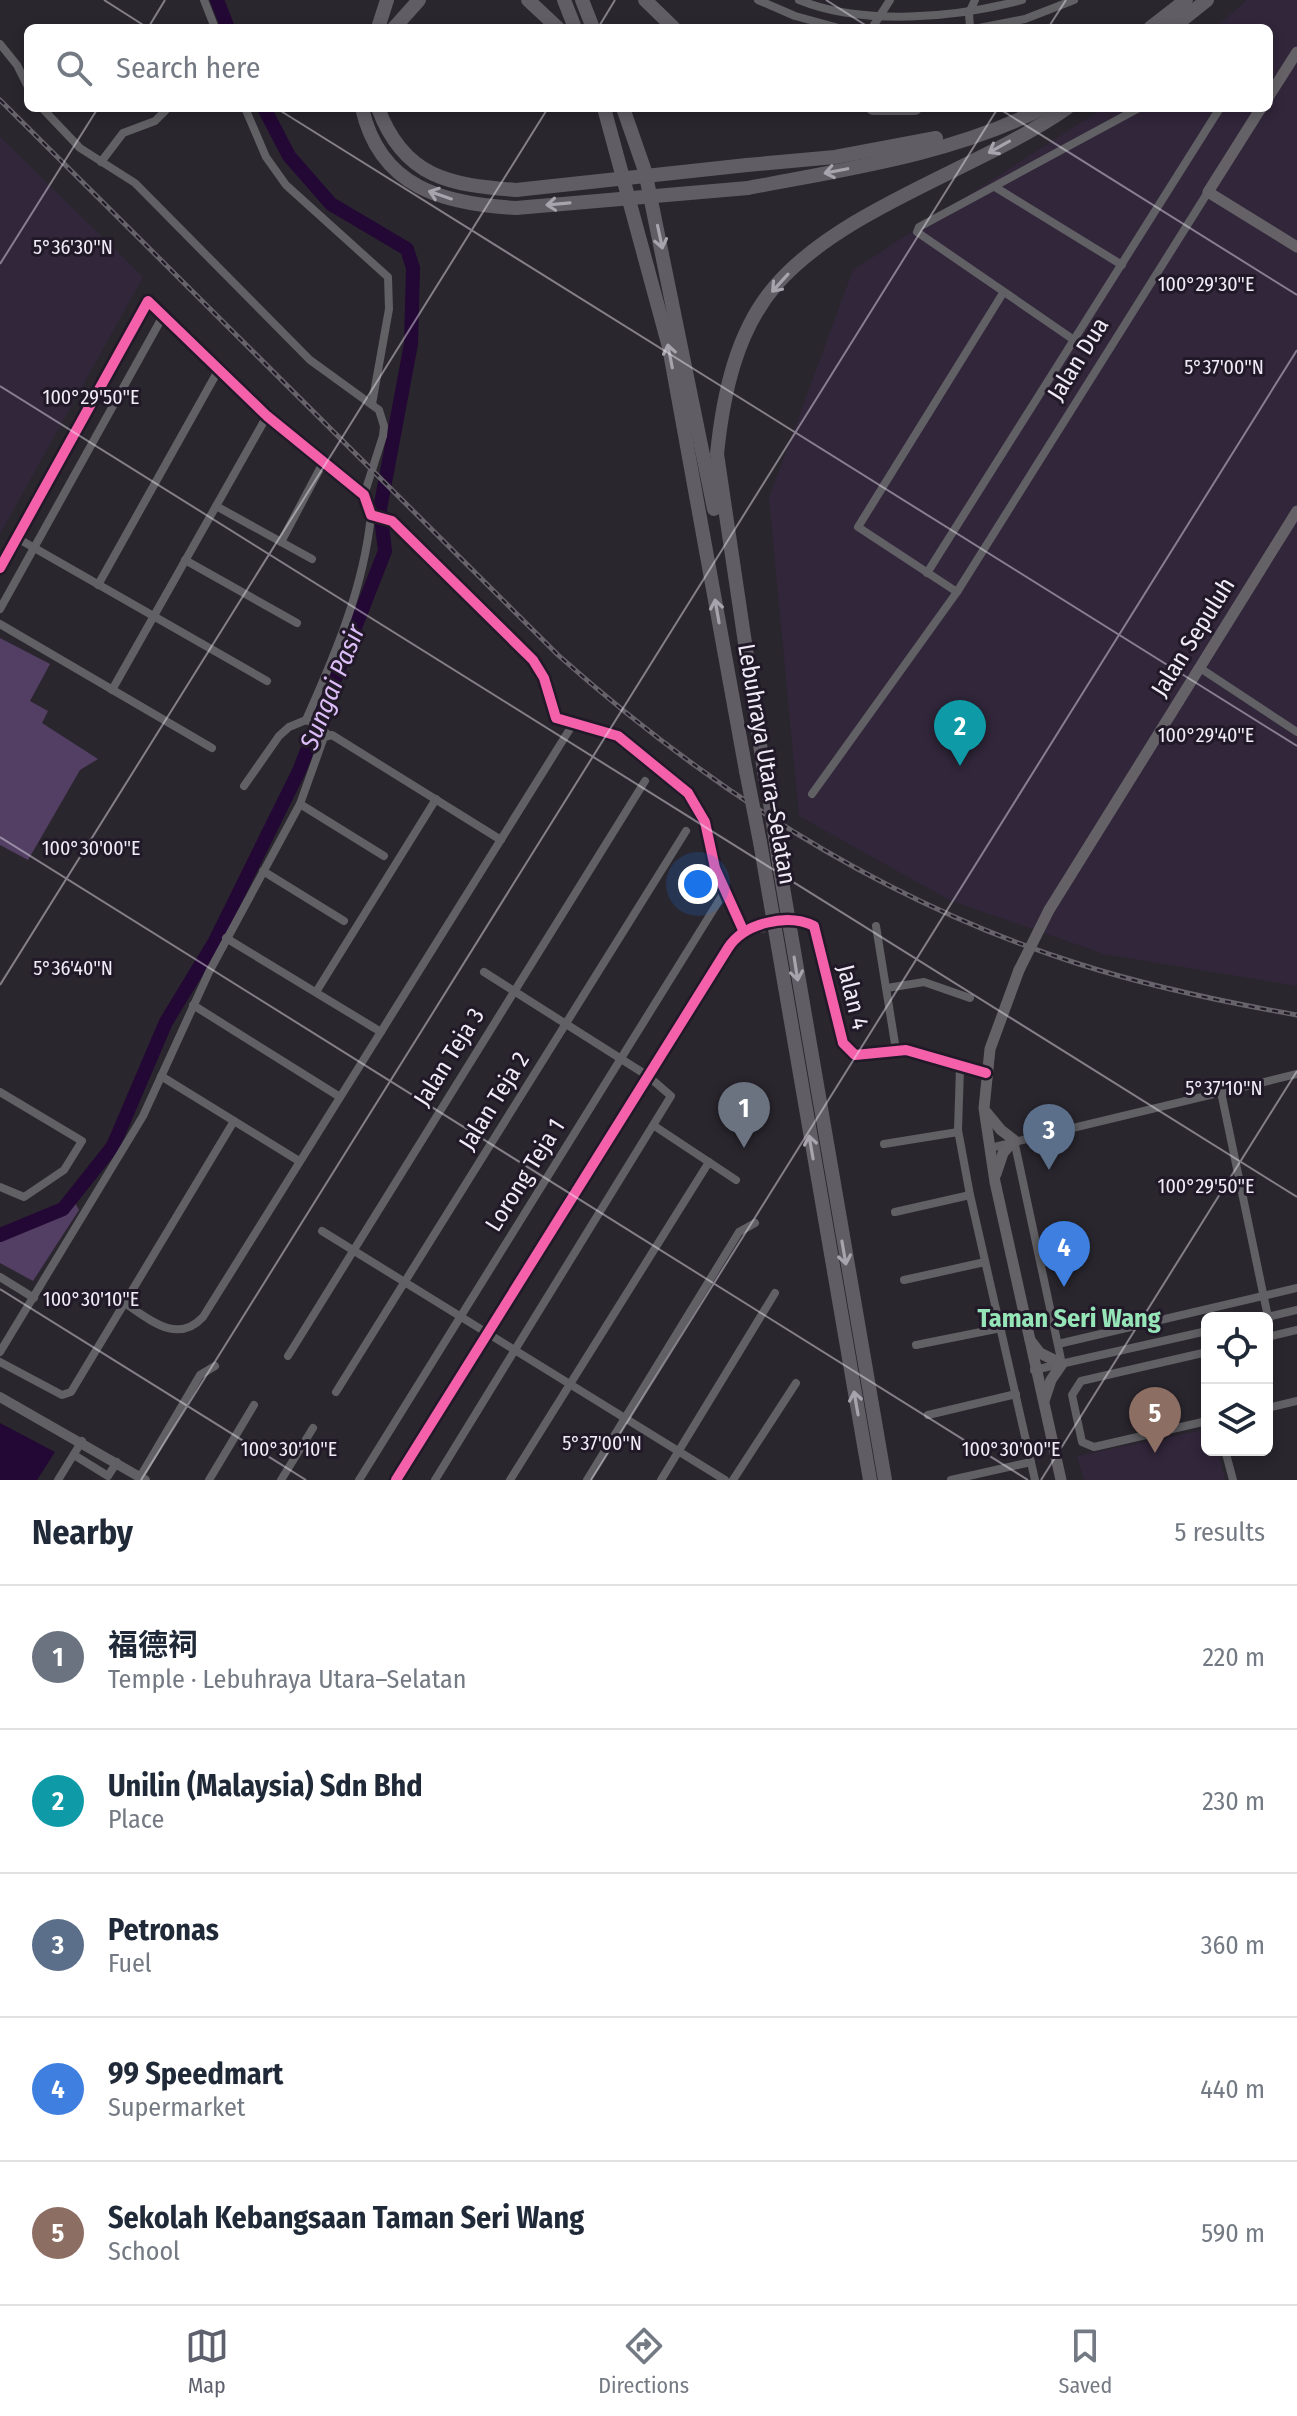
<!DOCTYPE html>
<html lang="en">
<head>
<meta charset="utf-8">
<style>
  :root { --surface:#fff; --page:#f2f2f3; --text:#1f2937; --muted:#747a83; --line:#e0e1e3; --accent:#5e616d }
  body { margin:0; font-family:"Fira Sans Condensed","Noto Sans SC",sans-serif; background:var(--page); color:var(--text) }
  .controls { position:absolute; right:24px; bottom:24px; display:grid; overflow:hidden; border-radius:12px; box-shadow:0 4px 12px #0003 }
  .controls button { width:72px; height:72px; display:grid; place-items:center; padding:0; border:0; border-bottom:2px solid var(--line); background:var(--surface); color:var(--text); font:40px sans-serif }
  .you { position:absolute; left:698px; top:884px; width:28px; height:28px; margin:-20px; border:6px solid #fff; border-radius:50%; background:#1a73e8; box-shadow:0 0 0 12px #1a73e833 }
  .badge { display:grid; place-items:center; width:52px; height:52px; border-radius:50%; background:var(--accent); color:#fff; font-size:26px; font-weight:700 }
  .pin { position:absolute; translate:-50% -66px; filter:drop-shadow(0 2px 4px #0008) }
  .pin::after { content:''; position:absolute; top:42px; width:28px; height:24px; background:inherit; clip-path:polygon(0 0,100% 0,50% 100%) }
  .list { margin:0; padding:0; list-style:none }
  h2 { display:flex; justify-content:space-between; align-items:center; height:104px; margin:0; padding:0 32px; font-size:34px }
  h2 small { font-size:26px; font-weight:400; color:var(--muted) }
  .list li { display:grid; grid-template-columns:52px 1fr auto; gap:24px; align-items:center; box-sizing:border-box; height:144px; padding:0 32px; border-top:2px solid var(--line) }
  .list b { display:block; font-size:30px; white-space:nowrap }
  .list p { margin:0; font-size:26px; white-space:nowrap; color:var(--muted) }
  .list em { font-size:26px; font-style:normal; color:var(--muted) }
  .icon { flex:none; width:44px; height:44px; fill:none; stroke:currentColor; stroke-width:2; stroke-linecap:round; stroke-linejoin:round }
  .map { position:relative; flex:none; width:1297px; height:1480px; overflow:hidden }
  .search { position:absolute; background:var(--surface); box-shadow:0 4px 12px #0003; left:24px; right:24px; top:24px; height:88px; display:flex; align-items:center; gap:20px; box-sizing:border-box; padding:0 28px; border-radius:12px; color:var(--muted); font-size:30px }
  .sheet { height:824px; background:var(--surface) }
  nav { display:flex; justify-content:space-around; align-items:center; box-sizing:border-box; height:112px; border-top:2px solid var(--line); background:var(--surface); font-size:22px; color:var(--muted) }
  nav a { display:grid; justify-items:center; gap:4px }
  nav .on { color:var(--accent) }
  .map>svg:first-child { display:block }
</style>
</head>
<body>
<div class="map">
<svg width="1297" height="1480" viewBox="0 0 1297 1480">
  <rect width="100%" height="100%" fill="#2a262e"/>
  <!-- built -->
  <g fill="#31263a">
    <polygon points="1247,0 1297,0 1297,986 1104,954 949,900 799,816 769,498 853,270 1103,108 1269,108 1269,28 1215,28"/>
    <polygon points="0,137 143,277 0,534"/>
    <polygon points="1207,1429 1207,1450 1218,1450 1225,1480 1084,1480 1077,1456"/>
  </g>
  <!-- green -->
  <g fill="#533e64">
    <polygon points="0,638 50,664 30,701 48,711 42,723 98,759 80,770 28,860 0,845"/>
    <polygon points="73,1199 79,1210 33,1281 0,1263 0,1241 65,1210"/>
  </g>
  <!-- water -->
  <polygon fill="#230734" points="0,1423 55,1452 37,1480 0,1480"/>
  <g fill="none" stroke-linecap="round" stroke-linejoin="round">
    <!-- river -->
    <g stroke="#230734" stroke-width="14">
      <polyline points="217,0 228,28"/>
      <polyline points="0,1235 63,1209 113,1146 166,1022 214,943 299,771 385,551 380,509 411,344 413,268 407,249 331,204 289,156 264,108"/>
    </g>
    <!-- minor-tunnel -->
    <polyline stroke="#48444c" stroke-width="8" stroke-dasharray="8 4" stroke-linecap="butt" points="757,929 775,928"/>
    <!-- minor -->
    <g stroke="#616064" stroke-width="8">
      <polyline points="204,0 215,28"/>
      <polyline points="758,0 795,16 839,28"/>
      <path d="M799 0C863 26 956 18 1022 0"/>
      <polyline points="872,28 890,0"/>
      <polyline points="970,28 969,13 975,0"/>
      <polyline points="979,28 1025,19 1074,0"/>
      <polyline points="0,44 17,65 28,87"/>
      <polyline points="42,108 80,148 135,183 310,360 379,410 384,426 383,436 364,495"/>
      <polyline points="245,108 266,157 286,185 388,277 389,309 372,404"/>
      <polyline points="101,162 123,133 155,121 168,108"/>
      <polyline points="995,187 1122,265"/>
      <polyline points="1074,340 917,232 919,227 1139,108"/>
      <polyline points="216,506 312,559"/>
      <polyline points="17,538 267,681"/>
      <polyline points="281,542 324,461"/>
      <polyline points="185,560 297,623"/>
      <polyline points="0,568 148,301 267,416 364,495 371,515 392,521 533,660 544,678 556,718 618,736 688,793 705,822 715,868 743,930"/>
      <polyline points="927,573 1220,108"/>
      <polyline points="98,585 219,369"/>
      <polyline points="957,592 858,527 1003,293"/>
      <polyline points="0,609 163,316"/>
      <polyline points="0,624 212,748"/>
      <polyline points="1200,668 1297,732"/>
      <polyline points="112,690 267,416"/>
      <path d="M306 720C335 655 364 587 371 515"/>
      <polyline points="244,786 279,736 289,727 306,720 319,725 327,734"/>
      <polyline points="812,794 957,592 1208,192"/>
      <polyline points="300,804 384,856"/>
      <polyline points="263,871 344,921"/>
      <polyline points="796,922 810,923 815,928 843,1043 855,1055 906,1050 986,1073"/>
      <polyline points="876,926 896,1050"/>
      <polyline points="226,938 381,1032"/>
      <polyline points="887,988 924,982 970,998"/>
      <polyline points="316,992 436,799"/>
      <polyline points="193,1005 340,1097"/>
      <polyline points="960,1068 958,1130 970,1195 1035,1480"/>
      <polyline points="161,1076 299,1161"/>
      <polyline points="0,1092 82,1141 64,1170 24,1197 0,1187"/>
      <polyline points="1221,1092 1268,1317"/>
      <polyline points="656,1127 736,1180"/>
      <polyline points="1014,1140 1062,1364"/>
      <polyline points="884,1144 958,1132"/>
      <polyline points="990,1148 1297,1074"/>
      <polyline points="895,1212 970,1195"/>
      <polyline points="322,1231 725,1480"/>
      <polyline points="0,1277 34,1298"/>
      <polyline points="904,1280 985,1262"/>
      <path d="M123 1302C149 1319 177 1345 203 1317L573 724"/>
      <polyline points="1263,1318 1297,1310"/>
      <polyline points="1267,1337 1297,1330"/>
      <polyline points="1058,1344 1297,1288"/>
      <polyline points="916,1345 1001,1328"/>
      <polyline points="0,1352 143,1116 209,972 300,804 324,737 332,735 501,840"/>
      <polyline points="1207,1352 1081,1381 1072,1395 1082,1442 1094,1447 1207,1421"/>
      <polyline points="288,1356 645,781"/>
      <polyline points="0,1362 62,1395 71,1392 234,1121"/>
      <polyline points="1034,1370 1207,1331"/>
      <polyline points="336,1392 686,831"/>
      <polyline points="1267,1408 1297,1401"/>
      <polyline points="928,1415 1016,1394"/>
      <polyline points="1225,1450 1233,1480"/>
      <polyline points="74,1455 108,1476 117,1462"/>
      <polyline points="140,1477 200,1375 215,1366"/>
      <polyline points="58,1480 82,1441"/>
      <polyline points="209,1480 254,1405"/>
      <polyline points="281,1480 313,1428"/>
      <polyline points="359,1480 725,891"/>
      <polyline points="396,1480 732,942 743,930 757,924"/>
      <polyline points="435,1480 671,1096 648,1076 484,972"/>
      <polyline points="510,1480 709,1162"/>
      <polyline points="587,1480 739,1232 755,1223"/>
      <polyline points="661,1480 775,1293"/>
      <polyline points="733,1480 796,1383"/>
      <polyline points="951,1480 1031,1462"/>
    </g>
    <!-- tertiary -->
    <polyline stroke="#616064" stroke-width="10" points="0,1397 145,1480"/>
    <!-- secondary -->
    <g stroke="#656267" stroke-width="11">
      <polyline points="1269,96 1297,52"/>
      <polyline points="1261,108 1208,192 1297,247"/>
      <polyline points="1049,910 1297,511"/>
      <polyline points="1019,970 990,1049 984,1108 995,1182 1061,1480"/>
      <polyline points="986,1112 1001,1130 1014,1140 1003,1153 996,1174"/>
      <polyline points="1030,1340 1040,1353 1062,1364 1051,1380 1044,1401"/>
    </g>
    <!-- motorway -->
    <g stroke="#605d64" stroke-width="14">
      <polyline points="528,0 558,28"/>
      <polyline points="564,0 575,28"/>
      <polyline points="582,0 593,28"/>
      <polyline points="645,0 674,28"/>
      <polyline points="378,28 387,0"/>
      <polyline points="394,28 419,0"/>
      <polyline points="1150,28 1186,0"/>
      <polyline points="1172,28 1207,0"/>
      <path d="M362 108C380 188 444 204 516 208"/>
      <path d="M378 108C404 178 450 185 516 190"/>
      <polyline points="604,108 669,347 746,771"/>
      <polyline points="623,108 645,171 714,509"/>
      <polyline points="873,108 915,108"/>
      <polyline points="747,165 835,157 936,138"/>
      <path d="M748 188C847 169 953 154 1043 108"/>
      <path d="M765 778 717 454C723 395 736 331 776 285 844 207 981 168 1067 108"/>
      <polyline points="760,842 870,1480"/>
      <polyline points="779,864 885,1480"/>
    </g>
    <!-- rail casing -->
    <g stroke="#66646a" stroke-width="5">
      <path id="rail" d="M0 100 558 655C709 789 885 903 1079 964 1151 987 1224 1002 1297 1015"/>
    </g>
    <!-- rail -->
    <use href="#rail" stroke="#211928" stroke-width="2" stroke-dasharray="6" stroke-linecap="butt"/>
    <!-- secondary-bridge -->
    <polyline stroke="#656267" stroke-width="11" points="1019,970 1049,910"/>
    <!-- motorway-bridge -->
    <g stroke="#605d64" stroke-width="14">
      <polyline points="516,190 747,165"/>
      <polyline points="516,208 748,188"/>
      <polyline points="746,771 760,842"/>
      <polyline points="769,796 779,864"/>
    </g>
    <!-- cycleway casing -->
    <g stroke="#211928" stroke-width="15">
      <g id="cycleway">
        <polyline points="0,568 148,301 267,416 364,495 371,515 392,521 533,660 544,678 556,718 618,736 688,793 705,822 715,868 743,930"/>
        <path d="M396 1480 728 948C744 923 787 913 814 926L843 1043 855 1055 906 1050 986 1073"/>
      </g>
    </g>
    <!-- cycleway -->
    <use href="#cycleway" stroke="#f560ab" stroke-width="10"/>
  </g>
  <!-- one-way arrows -->
  <defs><path id="oneway-shaft" d="M-6 0H5M1.5-3L5.5 0L1.5 3" fill="none" stroke-width="1.6" stroke-linecap="round" stroke-linejoin="round" transform="scale(2)"/></defs>
  <g stroke="#a8a4ad">
    <use href="#oneway-shaft" transform="translate(999 147) rotate(151)"/>
    <use href="#oneway-shaft" transform="translate(836 171) rotate(169)"/>
    <use href="#oneway-shaft" transform="translate(440 195) rotate(-161)"/>
    <use href="#oneway-shaft" transform="translate(558 204) rotate(175)"/>
    <use href="#oneway-shaft" transform="translate(660 237) rotate(78)"/>
    <use href="#oneway-shaft" transform="translate(780 283) rotate(132)"/>
    <use href="#oneway-shaft" transform="translate(670 356) rotate(-101)"/>
    <use href="#oneway-shaft" transform="translate(717 611) rotate(-100)"/>
    <use href="#oneway-shaft" transform="translate(796 969) rotate(81)"/>
    <use href="#oneway-shaft" transform="translate(811 1147) rotate(-100)"/>
    <use href="#oneway-shaft" transform="translate(844 1253) rotate(80)"/>
    <use href="#oneway-shaft" transform="translate(856 1403) rotate(-100)"/>
  </g>
  <!-- ticks -->
  <path fill="none" stroke="#f0ebf6" stroke-width="2" stroke-opacity="0.45" d="M104 0 148 28M826 0 870 28M148 28 165 0M598 28 615 0M1048 28 1066 0M276 108 1297 746M998 108 1297 295M0 264 98 108M0 386 1297 1197M0 837 1028 1480M0 985 548 108M0 1289 306 1480M141 1480 998 108M591 1480 1297 350M1041 1480 1297 1071"/>
  <g text-anchor="middle" stroke-width="6" stroke-linejoin="round" paint-order="stroke">
    <!-- street labels -->
    <g font-size="24" fill="#f0ebf6" stroke="#211928">
      <text transform="translate(1078 359) rotate(-58)" y="8">Jalan Dua</text>
      <text transform="translate(1193 637) rotate(-58)" y="8">Jalan Sepuluh</text>
      <text transform="translate(767 764) rotate(80)" y="8">Lebuhraya Utara–Selatan</text>
      <text transform="translate(853 997) rotate(76)" y="8">Jalan 4</text>
      <text transform="translate(449 1057) rotate(-58)" y="8">Jalan Teja 3</text>
      <text transform="translate(494 1101) rotate(-58)" y="8">Jalan Teja 2</text>
      <text transform="translate(525 1175) rotate(-58)" y="8">Lorong Teja 1</text>
    </g>
    <!-- water labels -->
    <g font-size="26" font-style="italic" fill="#dcbdf8" stroke="#211928">
      <text transform="translate(332 687) rotate(-68)" y="9">Sungai Pasir</text>
    </g>
    <!-- neighbourhood labels -->
    <g font-size="26" font-weight="bold" fill="#96e5b8" stroke="#211928">
      <text x="1069" y="1327">Taman Seri Wang</text>
    </g>
  </g>
  <g font-size="20" text-anchor="middle" fill="#f0ebf6" stroke="#211928" stroke-width="6" stroke-linejoin="round" paint-order="stroke">
    <text x="73" y="254">5°36'30"N</text>
    <text x="1206" y="291">100°29'30"E</text>
    <text x="1224" y="374">5°37'00"N</text>
    <text x="91" y="404">100°29'50"E</text>
    <text x="1206" y="742">100°29'40"E</text>
    <text x="91" y="855">100°30'00"E</text>
    <text x="73" y="975">5°36'40"N</text>
    <text x="1224" y="1095">5°37'10"N</text>
    <text x="1206" y="1193">100°29'50"E</text>
    <text x="91" y="1306">100°30'10"E</text>
    <text x="602" y="1450">5°37'00"N</text>
    <text x="289" y="1456">100°30'10"E</text>
    <text x="1011" y="1456">100°30'00"E</text>
  </g>
</svg>
<div class="controls">
<button><svg class="icon" aria-label="locate" viewBox="0 0 24 24"><circle cx="12" cy="12" r="6"/><path d="M12 2v4M12 18v4M2 12h4M18 12h4"/></svg></button>
<button><svg class="icon" aria-label="layers" viewBox="0 0 24 24"><path d="M12 4l9 5-9 5-9-5zM3 14l9 5 9-5"/></svg></button>
</div>
<div class="you"></div>
<div class="pin badge" style="left:744px;top:1148px;background:#6b7280">1</div>
<div class="pin badge" style="left:960px;top:766px;background:#0f9aa8">2</div>
<div class="pin badge" style="left:1049px;top:1170px;background:#5c6f8a">3</div>
<div class="pin badge" style="left:1064px;top:1287px;background:#3f7fe0">4</div>
<div class="pin badge" style="left:1155px;top:1453px;background:#8d6e63">5</div>
<div class="search"><svg class="icon" aria-label="search" viewBox="0 0 24 24"><circle cx="10" cy="10" r="6"/><path d="M15 15l6 6"/></svg>Search here</div>
</div>
<section class="sheet">
<h2>Nearby<small>5 results</small></h2>
<ul class="list">
<li><span class="badge" style="background:#6b7280">1</span><div><b>福德祠</b><p>Temple · Lebuhraya Utara–Selatan</p></div><em>220 m</em></li>
<li><span class="badge" style="background:#0f9aa8">2</span><div><b>Unilin (Malaysia) Sdn Bhd</b><p>Place</p></div><em>230 m</em></li>
<li><span class="badge" style="background:#5c6f8a">3</span><div><b>Petronas</b><p>Fuel</p></div><em>360 m</em></li>
<li><span class="badge" style="background:#3f7fe0">4</span><div><b>99 Speedmart</b><p>Supermarket</p></div><em>440 m</em></li>
<li><span class="badge" style="background:#8d6e63">5</span><div><b>Sekolah Kebangsaan Taman Seri Wang</b><p>School</p></div><em>590 m</em></li>
</ul>
</section>
<nav>
<a class="on"><svg class="icon" aria-label="map" viewBox="0 0 24 24"><path d="M3 6l6-2 6 2 6-2v14l-6 2-6-2-6 2zM9 4v14M15 6v14"/></svg>Map</a>
<a><svg class="icon" aria-label="directions" viewBox="0 0 24 24"><path d="M12 3l9 9-9 9-9-9zM9 14v-3h6M13 9l2 2-2 2"/></svg>Directions</a>
<a><svg class="icon" aria-label="saved" viewBox="0 0 24 24"><path d="M7 4h10v16l-5-4-5 4z"/></svg>Saved</a>
</nav>
</body>
</html>
